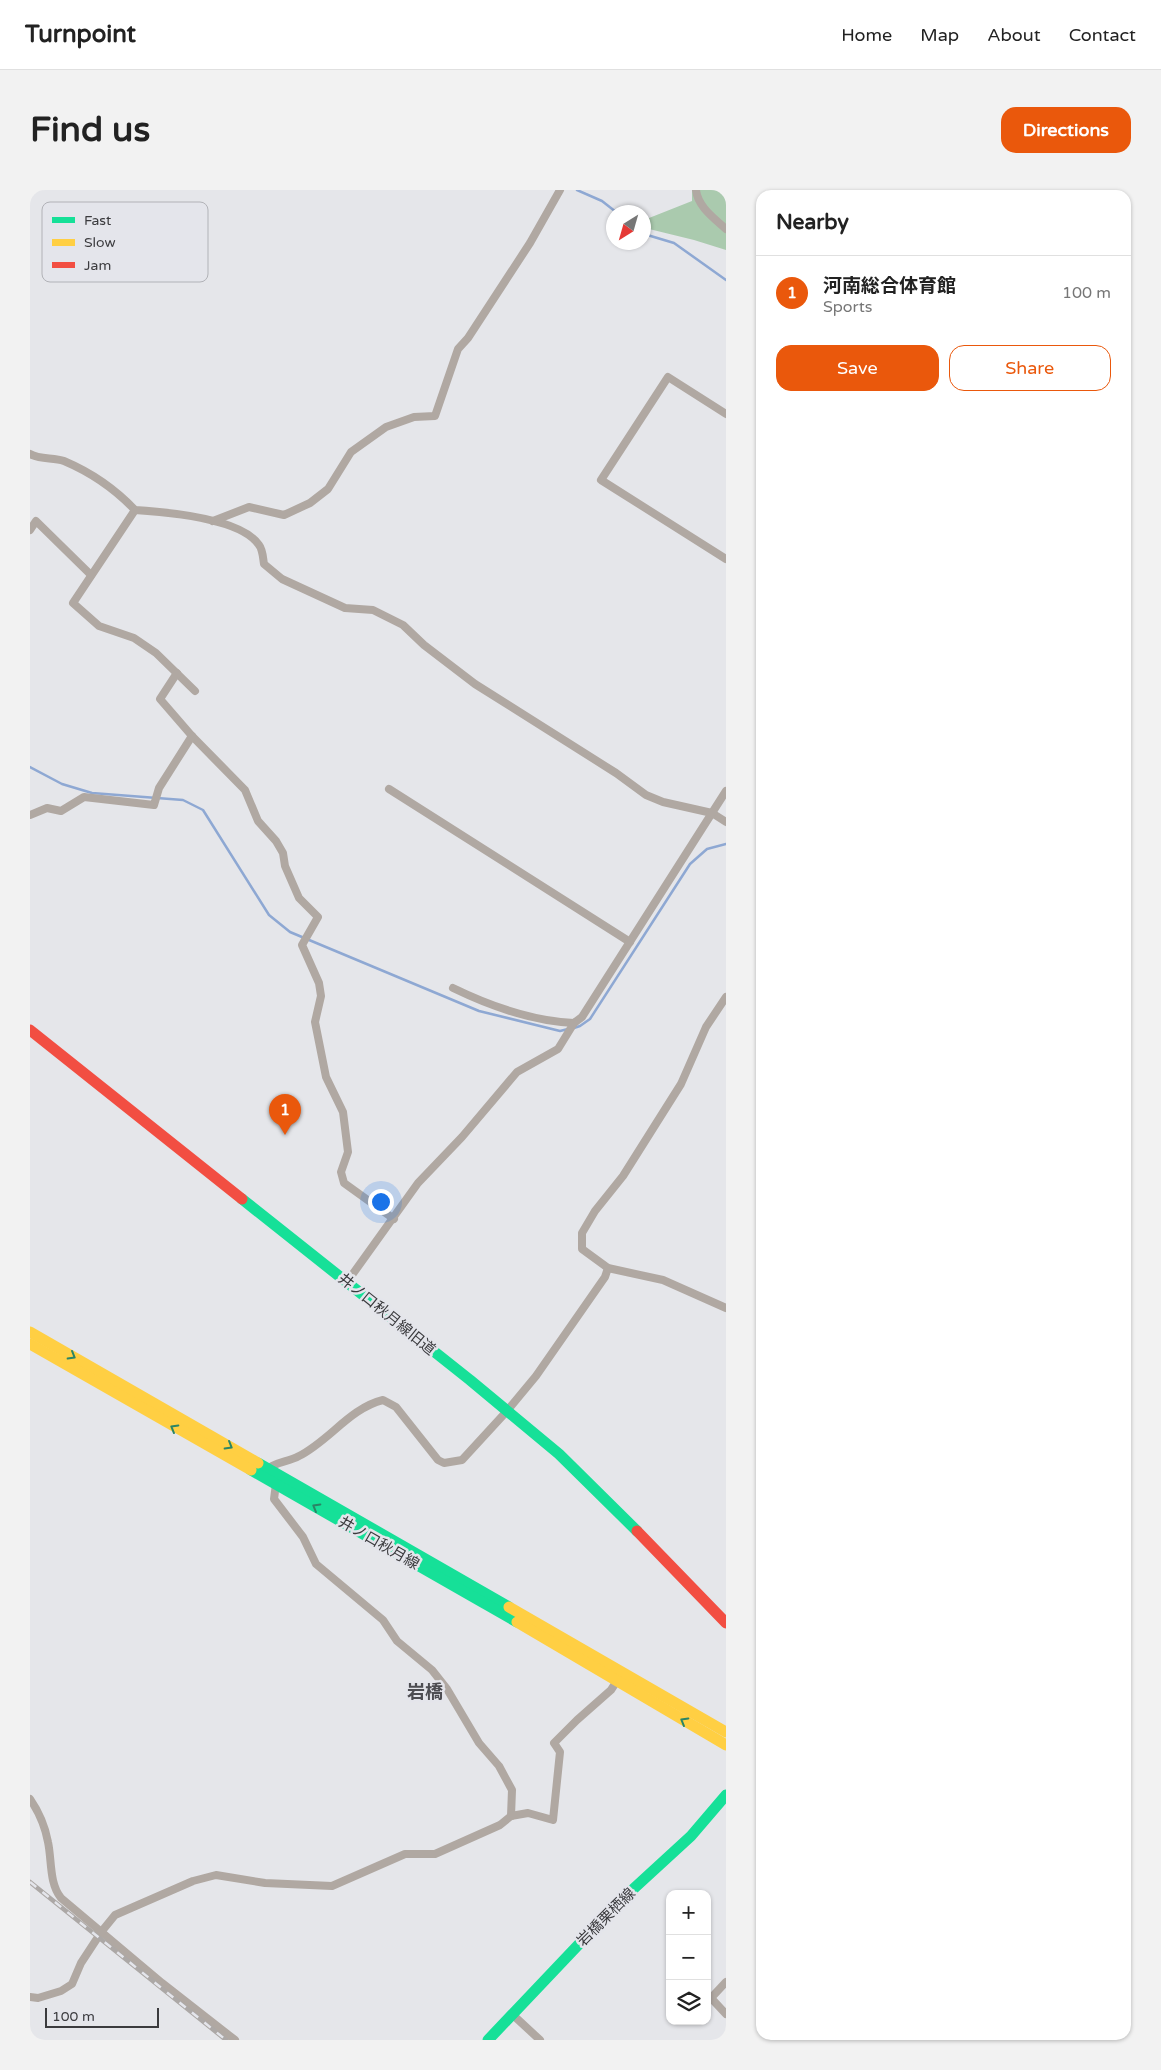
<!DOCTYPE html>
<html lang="en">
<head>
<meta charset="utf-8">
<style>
  :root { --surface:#fff; --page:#f2f2f2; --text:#222; --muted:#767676; --line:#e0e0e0; --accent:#ea580c }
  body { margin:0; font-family:"Varela Round","Noto Sans JP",sans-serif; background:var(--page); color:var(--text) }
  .controls { position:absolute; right:15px; bottom:15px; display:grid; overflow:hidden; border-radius:10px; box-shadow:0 1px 4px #0004 }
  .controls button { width:45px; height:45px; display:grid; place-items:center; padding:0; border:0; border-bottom:1px solid var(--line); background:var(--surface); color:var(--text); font:25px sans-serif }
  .compass { position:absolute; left:576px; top:15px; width:45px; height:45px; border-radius:50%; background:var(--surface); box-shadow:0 1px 4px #0004; rotate:217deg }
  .scale { position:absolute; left:15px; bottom:12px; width:114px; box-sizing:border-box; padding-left:5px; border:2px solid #3b3b3e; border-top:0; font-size:14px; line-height:18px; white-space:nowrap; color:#3b3b3e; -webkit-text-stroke:4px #e4e5eb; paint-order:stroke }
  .you { position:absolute; left:350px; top:1011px; width:18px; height:18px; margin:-12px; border:4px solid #fff; border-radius:50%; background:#1a73e8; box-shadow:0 0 0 8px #1a73e833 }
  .badge { display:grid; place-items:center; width:32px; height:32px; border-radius:50%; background:var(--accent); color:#fff; font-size:16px; font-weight:700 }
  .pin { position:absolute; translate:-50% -41px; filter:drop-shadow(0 1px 2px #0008) }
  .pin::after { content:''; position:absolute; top:26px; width:18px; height:15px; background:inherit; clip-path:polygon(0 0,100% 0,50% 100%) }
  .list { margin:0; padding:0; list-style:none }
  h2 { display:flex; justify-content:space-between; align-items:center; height:65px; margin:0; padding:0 20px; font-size:21px }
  h2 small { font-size:16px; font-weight:400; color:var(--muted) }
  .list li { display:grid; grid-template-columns:32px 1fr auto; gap:15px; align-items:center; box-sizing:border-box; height:75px; padding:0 20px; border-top:1px solid var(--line) }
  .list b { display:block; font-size:19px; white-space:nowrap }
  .list p { margin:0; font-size:16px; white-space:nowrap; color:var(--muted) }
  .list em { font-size:16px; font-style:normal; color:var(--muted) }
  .actions { display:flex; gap:10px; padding:15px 20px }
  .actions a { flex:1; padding:11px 0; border:1px solid var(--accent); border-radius:15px; text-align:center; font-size:18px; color:var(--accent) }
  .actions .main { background:var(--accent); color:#fff }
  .icon { flex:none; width:28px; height:28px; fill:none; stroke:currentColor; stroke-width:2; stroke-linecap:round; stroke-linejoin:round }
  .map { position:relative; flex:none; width:696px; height:1850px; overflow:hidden; border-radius:15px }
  header { display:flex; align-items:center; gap:30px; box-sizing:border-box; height:70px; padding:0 25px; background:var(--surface); border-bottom:1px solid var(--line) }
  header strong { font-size:24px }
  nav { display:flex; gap:28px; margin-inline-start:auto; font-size:18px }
  .intro { display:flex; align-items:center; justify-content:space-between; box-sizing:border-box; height:120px; padding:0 30px }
  h1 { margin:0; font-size:35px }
  .button { padding:12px 22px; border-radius:15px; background:var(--accent); color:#fff; font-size:18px; font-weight:700 }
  main { display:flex; gap:30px; padding:0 30px }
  aside { flex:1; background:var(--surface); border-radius:15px; box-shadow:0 1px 4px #0004 }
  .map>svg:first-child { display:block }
</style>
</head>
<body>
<header>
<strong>Turnpoint</strong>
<nav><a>Home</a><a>Map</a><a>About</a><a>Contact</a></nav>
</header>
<div class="intro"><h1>Find us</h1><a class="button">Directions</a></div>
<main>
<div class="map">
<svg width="696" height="1850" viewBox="0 0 696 1850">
  <rect width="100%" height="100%" fill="#e5e6ea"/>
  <!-- forest -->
  <polygon fill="#aacaae" points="662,0 696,0 696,60 664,50 615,38 614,30 662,11"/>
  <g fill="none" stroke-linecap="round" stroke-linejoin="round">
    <!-- stream -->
    <g stroke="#8ea8d3" stroke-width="2.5">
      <polyline points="547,0 572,11 586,22"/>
      <polyline points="614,44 644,53 696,90"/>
      <polyline points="0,577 32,594 62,603 153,610 173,620 239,725 260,742 449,821 530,841 538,839"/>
      <polyline points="544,838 550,836 560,829 660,674 677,659 696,654"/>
    </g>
    <!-- street -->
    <g stroke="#b0a8a2" stroke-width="8">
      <path d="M666 0C668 17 684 28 696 39"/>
      <polyline points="696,224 638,187 571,290 696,369"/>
      <path d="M0 264C10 270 24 267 34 271 60 282 86 300 105 320 136 322 211 328 229 355 233 360 233 369 234 374L252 389 315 418 343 420 373 435 394 455 445 494 586 583 616 605 633 612 682 623 696 632"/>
      <polyline points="105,320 43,413 69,436 104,448 126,463 165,501"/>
      <polyline points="183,331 219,317 254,325 280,313 298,299 321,262 356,237 384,227 405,226 428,159 438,148 500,53 530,0"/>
      <polyline points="0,340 6,331 61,385"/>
      <polyline points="147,483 130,509 162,546 215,600 228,631 246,651 253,663 255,676 269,708 288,727 272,755 289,793 291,806 285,832 296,887 313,922 318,962 311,982 314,993 364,1029"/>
      <polyline points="359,599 600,752"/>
      <polyline points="0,625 17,618 31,621 54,607 124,615 129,598 162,546"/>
      <path d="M423 798C460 816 502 831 544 833L552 827 696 601"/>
      <polyline points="696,807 676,837 651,894 593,986 565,1021 552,1043 552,1059 578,1078 633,1090 696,1118"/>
      <polyline points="317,1092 388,993 432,947 487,882 528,859 544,833"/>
      <path d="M236 1280C245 1272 258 1272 269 1266 299 1251 320 1218 353 1210L366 1217 408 1270 414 1273 432 1270 477 1221 506 1186 575 1087 578 1078"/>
      <polyline points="246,1294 244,1309 273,1347 286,1374 353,1430 367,1451 402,1480 417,1499 449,1553 469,1576 482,1600 481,1626"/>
      <path d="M0 1609C9 1622 15 1636 18 1652 22 1671 19 1693 31 1708L132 1793 205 1850"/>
      <polyline points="696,1792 681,1808 696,1824"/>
      <polyline points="0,1807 8,1808 31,1801 42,1794 51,1773 72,1741 85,1725 163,1691 186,1685 235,1693 302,1696 375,1664 405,1664 470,1635 481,1626 498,1623 523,1630 530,1562 524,1553 547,1530 581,1500 590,1486"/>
      <polyline points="483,1825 510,1850"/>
    </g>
    <!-- fast -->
    <g stroke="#16e098" stroke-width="11">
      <polyline points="212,1009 440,1190 529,1264 607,1341"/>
      <polyline points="228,1273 479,1417"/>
      <polyline points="221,1280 487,1432"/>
      <polyline points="458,1850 588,1713 661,1646 696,1605"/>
    </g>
    <!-- slow -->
    <g stroke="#ffcf43" stroke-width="11">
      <polyline points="0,1142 228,1273"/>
      <polyline points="0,1154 221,1280"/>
      <polyline points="479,1417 696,1542"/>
      <polyline points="487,1432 696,1555"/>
    </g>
    <!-- jam -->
    <g stroke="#f24e42" stroke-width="11">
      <polyline points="0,840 212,1009"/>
      <polyline points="607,1341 696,1433"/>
    </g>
    <!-- rail casing -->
    <g stroke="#aca8a6" stroke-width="4.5">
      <polyline id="rail" points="0,1692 196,1850"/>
    </g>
    <!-- rail -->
    <use href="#rail" stroke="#e4e5eb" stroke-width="2.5" stroke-dasharray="8" stroke-linecap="butt"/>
  </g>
  <!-- one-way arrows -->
  <defs><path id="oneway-chevron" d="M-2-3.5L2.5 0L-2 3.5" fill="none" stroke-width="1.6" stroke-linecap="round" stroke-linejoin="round" transform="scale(1.25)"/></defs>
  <g stroke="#2a8566">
    <use href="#oneway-chevron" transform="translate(42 1166) rotate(30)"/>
    <use href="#oneway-chevron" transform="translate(144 1238) rotate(-150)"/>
    <use href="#oneway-chevron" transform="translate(199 1256) rotate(30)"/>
    <use href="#oneway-chevron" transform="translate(286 1317) rotate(-150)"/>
    <use href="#oneway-chevron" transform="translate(654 1531) rotate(-150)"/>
  </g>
  <g text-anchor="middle" stroke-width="5" stroke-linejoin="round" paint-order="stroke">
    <!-- street labels -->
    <g font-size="15" fill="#3b3b3e" stroke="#e4e5eb">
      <text transform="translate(357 1124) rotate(39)" y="5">井ノ口秋月線旧道</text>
      <text transform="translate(349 1353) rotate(30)" y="5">井ノ口秋月線</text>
      <text transform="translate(576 1727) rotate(-45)" y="5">岩橋栗栖線</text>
    </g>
    <!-- quarter labels -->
    <g font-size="18" font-weight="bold" fill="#4d4d52" stroke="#e4e5eb">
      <text x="395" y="1508">岩橋</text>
    </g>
  </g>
  <!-- legend -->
  <rect x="12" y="12" width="166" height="80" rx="8" fill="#e4e5eb" stroke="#b1b2b7" stroke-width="1"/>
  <rect x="22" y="27" width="23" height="6" fill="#16e098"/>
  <rect x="22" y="49" width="23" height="7" fill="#ffcf43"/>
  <rect x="22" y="72" width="23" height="6" fill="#f24e42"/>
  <g font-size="14" fill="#3b3b3e">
    <text x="54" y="35">Fast</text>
    <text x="54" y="57">Slow</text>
    <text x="54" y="80">Jam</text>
  </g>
</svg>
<div class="controls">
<button>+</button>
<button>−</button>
<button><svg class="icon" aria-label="layers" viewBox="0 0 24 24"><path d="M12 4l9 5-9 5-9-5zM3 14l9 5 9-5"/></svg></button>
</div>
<svg class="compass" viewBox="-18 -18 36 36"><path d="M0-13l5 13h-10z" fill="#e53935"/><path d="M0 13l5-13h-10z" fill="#767676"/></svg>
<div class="scale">100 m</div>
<div class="you"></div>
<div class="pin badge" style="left:255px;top:945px">1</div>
</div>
<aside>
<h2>Nearby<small></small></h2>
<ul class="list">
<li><span class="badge">1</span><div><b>河南総合体育館</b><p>Sports</p></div><em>100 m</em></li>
</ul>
<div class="actions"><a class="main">Save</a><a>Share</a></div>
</aside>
</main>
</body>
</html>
